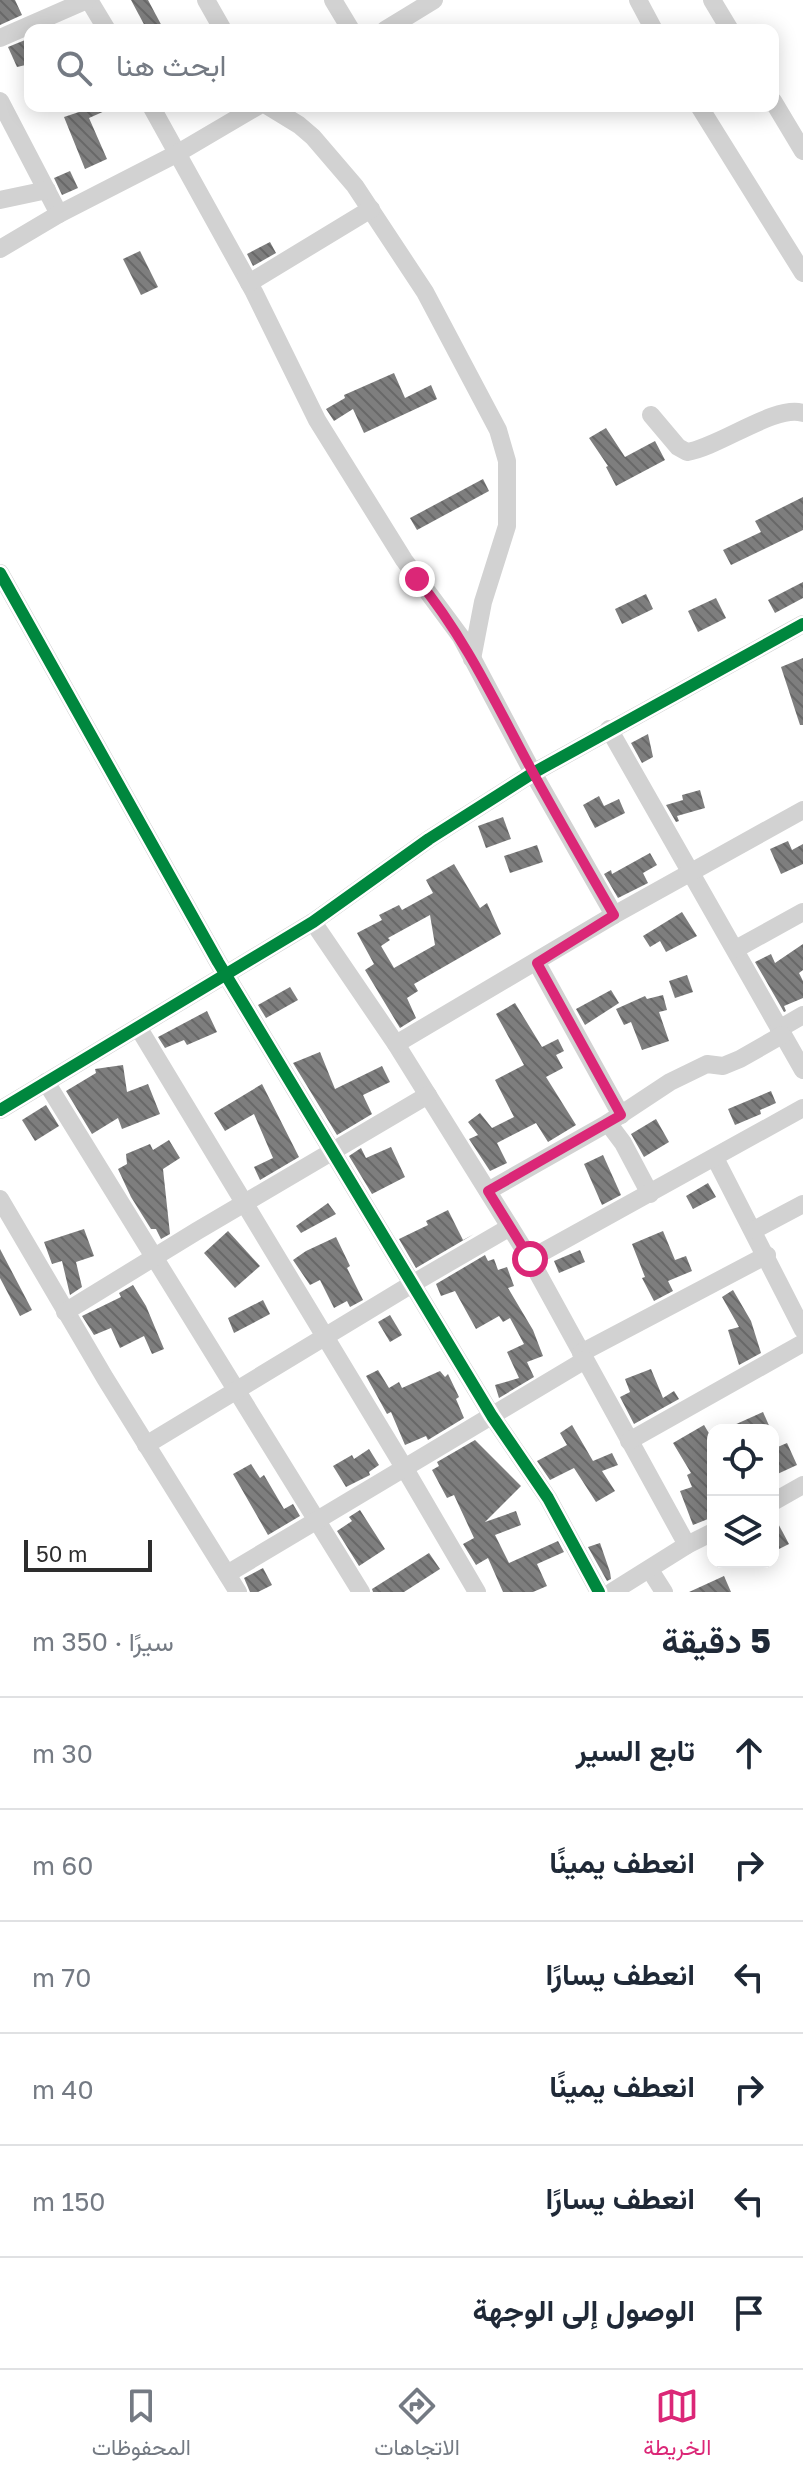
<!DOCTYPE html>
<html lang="ar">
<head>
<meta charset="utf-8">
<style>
  :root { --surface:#fff; --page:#f2f2f3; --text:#1f2937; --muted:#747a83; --line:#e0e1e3; --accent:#db2777 }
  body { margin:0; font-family:"Golos Text",Vazirmatn,sans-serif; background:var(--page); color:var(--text); direction:rtl }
  .controls { position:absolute; right:24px; bottom:24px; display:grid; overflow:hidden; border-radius:16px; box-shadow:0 4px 20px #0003 }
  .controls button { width:72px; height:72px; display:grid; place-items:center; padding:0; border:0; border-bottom:2px solid var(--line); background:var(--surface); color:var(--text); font:40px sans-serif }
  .scale { position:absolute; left:24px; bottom:20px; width:128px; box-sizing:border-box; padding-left:8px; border:4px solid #2d2d2d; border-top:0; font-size:22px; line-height:28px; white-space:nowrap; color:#2d2d2d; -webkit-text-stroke:6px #fff; paint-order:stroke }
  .stop { position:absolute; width:24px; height:24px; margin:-18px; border:6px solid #db2777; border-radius:50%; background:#fff }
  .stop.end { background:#db2777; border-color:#fff; box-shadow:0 2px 8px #0008 }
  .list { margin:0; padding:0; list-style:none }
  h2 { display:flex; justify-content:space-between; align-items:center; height:104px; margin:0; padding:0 32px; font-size:34px }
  h2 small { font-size:26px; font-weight:400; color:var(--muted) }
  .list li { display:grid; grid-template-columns:52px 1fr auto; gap:24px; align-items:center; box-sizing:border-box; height:112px; padding:0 32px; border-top:2px solid var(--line) }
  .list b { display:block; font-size:30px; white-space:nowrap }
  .list em { font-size:26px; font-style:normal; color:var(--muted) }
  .icon { flex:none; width:44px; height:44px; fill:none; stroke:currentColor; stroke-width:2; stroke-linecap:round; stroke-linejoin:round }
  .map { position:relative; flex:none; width:803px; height:1592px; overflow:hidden; direction:ltr }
  .search { position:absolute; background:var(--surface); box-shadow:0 4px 20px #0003; left:24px; right:24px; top:24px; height:88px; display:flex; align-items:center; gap:20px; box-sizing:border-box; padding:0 28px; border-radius:16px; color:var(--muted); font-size:30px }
  .sheet { height:776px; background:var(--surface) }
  nav { display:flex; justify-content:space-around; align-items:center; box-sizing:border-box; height:112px; border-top:2px solid var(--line); background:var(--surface); font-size:22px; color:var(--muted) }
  nav a { display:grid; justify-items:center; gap:4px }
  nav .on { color:var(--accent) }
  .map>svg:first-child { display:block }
</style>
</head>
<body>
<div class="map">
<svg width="803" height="1592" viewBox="0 0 803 1592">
  <defs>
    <pattern id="building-back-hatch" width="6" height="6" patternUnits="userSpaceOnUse" patternTransform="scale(2)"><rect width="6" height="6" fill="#7e7e7e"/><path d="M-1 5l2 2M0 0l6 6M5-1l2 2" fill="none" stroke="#686868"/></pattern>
  </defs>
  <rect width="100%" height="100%" fill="#fff"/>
  <!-- building -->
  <g fill="url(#building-back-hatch)" fill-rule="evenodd">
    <polygon points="0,0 15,0 22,15 0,25"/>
    <polygon points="131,0 148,0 164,30 147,30"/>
    <polygon points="30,38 30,64 17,67 8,47"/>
    <polygon points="77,106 116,106 89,118 107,159 85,169 64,117 79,112"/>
    <polygon points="70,171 78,188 62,195 54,178"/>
    <polygon points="270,242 276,253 253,266 247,254"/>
    <polygon points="140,251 158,287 141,295 123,259"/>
    <polygon points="394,373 405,398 431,385 437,399 364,433 353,409 334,421 326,409 345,398 344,395"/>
    <polygon points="606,428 625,457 655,441 665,460 616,486 606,467 608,466 589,438"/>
    <polygon points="483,479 489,491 417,530 410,518"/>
    <polygon points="803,497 803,530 731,565 723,550 761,532 755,521"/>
    <polygon points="803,582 803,598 775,613 768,600"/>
    <polygon points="646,594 653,609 622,624 615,609"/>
    <polygon points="716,598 726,618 698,632 688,611"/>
    <polygon points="803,658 803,725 800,725 781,667"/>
    <polygon points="648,734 653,757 642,763 631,743"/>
    <polygon points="700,790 705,808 677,816 679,821 676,822 666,805 683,800 682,795"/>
    <polygon points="599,796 604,806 619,799 625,813 595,828 583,805"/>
    <polygon points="503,817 511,839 486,848 478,826"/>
    <polygon points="788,841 792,850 803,844 803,864 781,874 770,849"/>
    <polygon points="537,845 543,862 510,873 504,856"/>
    <polygon points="650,853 657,865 643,873 648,883 618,898 604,874 611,870 612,874"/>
    <path d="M454 864 480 908 487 903 501 934 414 984 418 991 407 998 416 1018 400 1028 365 970 374 964 357 933 382 920 379 915 399 905 402 910 433 893 426 880ZM430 915 435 945 394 968 381 946 390 940 388 938Z"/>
    <polygon points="682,912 697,936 666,952 660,941 650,947 643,936"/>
    <polygon points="803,944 803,970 799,973 803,981 803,998 784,1006 786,1011 784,1012 755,962 771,954 775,963"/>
    <polygon points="687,975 693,992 675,998 669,981"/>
    <polygon points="290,987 298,1000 266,1018 258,1005"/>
    <polygon points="611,990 619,1003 585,1025 576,1009"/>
    <polygon points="663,995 667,1010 659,1012 669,1041 642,1050 631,1022 624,1025 616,1009 645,996 647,999"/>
    <polygon points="515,1003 542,1047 558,1039 564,1051 556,1055 563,1068 546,1077 576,1125 548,1142 536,1123 497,1143 507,1163 490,1171 469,1139 478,1135 468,1122 480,1113 492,1128 514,1117 495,1080 524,1065 496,1014"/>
    <polygon points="207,1011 217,1032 187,1045 184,1040 165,1048 158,1037"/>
    <polygon points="320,1052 335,1089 382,1066 390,1082 363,1095 372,1114 337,1135 293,1063"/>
    <polygon points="123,1065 127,1092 148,1084 160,1114 122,1129 118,1118 92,1134 66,1091 96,1073 95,1069"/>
    <polygon points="262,1084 299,1157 260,1180 254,1167 273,1158 254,1114 225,1131 214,1113"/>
    <polygon points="771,1091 776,1103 760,1110 761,1114 735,1125 728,1109"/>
    <polygon points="46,1105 59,1126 35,1141 22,1120"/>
    <polygon points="656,1119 669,1142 644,1157 631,1134"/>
    <polygon points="169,1140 180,1158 163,1169 170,1234 161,1239 156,1229 151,1229 131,1197 118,1169 127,1164 126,1154 150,1144 153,1150"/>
    <polygon points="391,1147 405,1177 372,1194 349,1156 361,1148 366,1158"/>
    <polygon points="603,1155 621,1195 602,1205 584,1164"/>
    <polygon points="708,1183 716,1197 693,1209 686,1196"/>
    <polygon points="328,1203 336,1214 301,1233 296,1226"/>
    <polygon points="448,1210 463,1240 474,1234 416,1268 399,1239 428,1225 426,1221"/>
    <polygon points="84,1229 94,1256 76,1262 82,1287 70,1295 62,1261 52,1264 44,1242"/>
    <polygon points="228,1231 260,1266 235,1288 204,1253"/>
    <polygon points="663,1231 675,1260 686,1256 692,1271 668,1281 673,1291 654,1301 642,1278 645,1277 632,1244"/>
    <polygon points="336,1237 350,1266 347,1268 363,1300 350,1307 347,1301 334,1308 320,1280 310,1285 293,1260 306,1251"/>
    <polygon points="0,1249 32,1310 20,1316 0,1278"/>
    <polygon points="580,1250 585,1262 559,1273 554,1261"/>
    <polygon points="485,1255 488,1261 494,1259 498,1270 507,1267 514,1286 508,1288 533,1330 543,1356 527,1362 534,1377 499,1398 495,1385 519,1378 507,1352 524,1344 510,1318 503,1322 499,1316 476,1329 455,1291 441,1296 436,1284"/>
    <polygon points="133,1285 146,1306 164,1349 152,1354 144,1336 120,1348 111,1328 94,1335 82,1316 121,1297 119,1293"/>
    <polygon points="733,1290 751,1321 761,1353 739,1365 728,1330 739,1327 722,1297"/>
    <polygon points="263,1300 270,1314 234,1333 228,1318"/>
    <polygon points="390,1315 402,1335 390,1342 378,1322"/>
    <polygon points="651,1369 663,1398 674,1391 679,1399 634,1424 620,1397 630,1392 625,1379"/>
    <polygon points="378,1370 389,1388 399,1382 402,1388 440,1371 445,1377 448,1374 459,1397 456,1399 464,1418 428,1440 426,1436 405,1445 391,1412 387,1414 366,1376"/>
    <polygon points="763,1412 771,1430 723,1430"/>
    <polygon points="572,1425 593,1461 612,1453 618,1465 602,1471 615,1491 596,1502 574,1468 550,1480 537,1461 567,1445 560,1433"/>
    <polygon points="704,1425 713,1440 713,1517 693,1525 680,1491 692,1487 687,1475 691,1473 673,1443"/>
    <polygon points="475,1440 521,1486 485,1522 516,1511 521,1525 495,1535 509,1563 558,1541 564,1552 537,1564 547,1586 533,1592 503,1592 488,1558 476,1565 463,1544 474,1538 454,1495 447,1498 432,1470 439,1466 437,1462"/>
    <polygon points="787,1443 797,1465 773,1476 773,1449"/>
    <polygon points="369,1449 379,1465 369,1472 370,1475 346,1487 333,1466 352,1455 354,1459"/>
    <polygon points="251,1464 260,1478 264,1475 284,1509 293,1504 300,1516 268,1535 233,1474"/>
    <polygon points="360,1510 385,1549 359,1566 337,1531 352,1521 349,1517"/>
    <polygon points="773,1514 789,1544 773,1552"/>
    <polygon points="600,1543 610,1572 611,1579 607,1581 588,1547"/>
    <polygon points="429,1553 440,1569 404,1592 373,1592 372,1589"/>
    <polygon points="263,1568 272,1585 258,1592 250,1592 244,1578"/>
    <polygon points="724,1576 731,1592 689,1592"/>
  </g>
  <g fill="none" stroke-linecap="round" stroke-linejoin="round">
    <!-- minor -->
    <g stroke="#d2d2d2" stroke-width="18">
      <polyline points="89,0 107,30"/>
      <polyline points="206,0 223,30"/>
      <polyline points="333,0 351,30"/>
      <polyline points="638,0 654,30"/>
      <polyline points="712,0 730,30"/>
      <polyline points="385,30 434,0"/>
      <polyline points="0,38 87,0"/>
      <polyline points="0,101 59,214"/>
      <polyline points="773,101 803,151"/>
      <polyline points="151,106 254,292 317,420 404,560 461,637 533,773 614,915"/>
      <polyline points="268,106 299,125 313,137 355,186 425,292 498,430 507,461 507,526 483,602 472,659"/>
      <polyline points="699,106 803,273"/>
      <polyline points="0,200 47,190"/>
      <polyline points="0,249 59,214 178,153 258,106"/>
      <polyline points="249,283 371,209"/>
      <path d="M651 415 678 447 687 452C719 447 776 404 803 413"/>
      <polyline points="0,573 218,962 492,1416 548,1498 599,1592"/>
      <polyline points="609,729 803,1070"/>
      <polyline points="313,922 396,1044 530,1259 687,1545"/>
      <polyline points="736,949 803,912"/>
      <polyline points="537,963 621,1115"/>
      <polyline points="138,1027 405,1469 477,1592"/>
      <polyline points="779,1029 803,1015"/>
      <polyline points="396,1044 614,915 803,810"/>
      <polyline points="46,1082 361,1592"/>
      <polyline points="0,1110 313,922 429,839 533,773 803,624"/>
      <polyline points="608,1123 623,1143 650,1194"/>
      <polyline points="715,1158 803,1330"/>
      <polyline points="488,1191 608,1123 670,1082 707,1064 723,1066 740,1059 782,1035"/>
      <polyline points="0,1199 105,1378 238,1592"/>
      <polyline points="754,1230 803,1204"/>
      <polyline points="530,1259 803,1108"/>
      <polyline points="65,1312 197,1231 428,1095"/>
      <polyline points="581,1353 767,1255"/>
      <polyline points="629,1441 803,1343"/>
      <polyline points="146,1445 412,1284 510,1227"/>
      <polyline points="773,1502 803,1485"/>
      <polyline points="650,1570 664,1592"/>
      <polyline points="227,1574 585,1360"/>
      <polyline points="612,1592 687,1545 713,1532"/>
    </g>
    <!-- cycleway casing -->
    <g stroke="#fff" stroke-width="17">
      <g id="cycleway">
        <polyline points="0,573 218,962 492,1416 548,1498 599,1592"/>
        <polyline points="0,1110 313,922 429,839 533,773 803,624"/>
      </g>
    </g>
    <!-- cycleway -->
    <use href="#cycleway" stroke="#00873e" stroke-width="12"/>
  </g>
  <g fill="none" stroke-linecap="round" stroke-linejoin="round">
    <!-- route -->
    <path stroke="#db2777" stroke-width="10" d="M417 579C464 636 495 702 530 767 557 817 586 866 614 915L537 963 621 1115 488 1191 530 1259"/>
  </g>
</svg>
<div class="controls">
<button><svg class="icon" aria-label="locate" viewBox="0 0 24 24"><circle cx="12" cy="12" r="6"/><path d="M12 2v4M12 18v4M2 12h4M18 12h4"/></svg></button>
<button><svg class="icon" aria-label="layers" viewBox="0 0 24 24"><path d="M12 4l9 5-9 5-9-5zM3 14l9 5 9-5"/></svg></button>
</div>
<div class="scale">50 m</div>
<div class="stop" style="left:530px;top:1259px"></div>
<div class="stop end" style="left:417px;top:579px"></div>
<div class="search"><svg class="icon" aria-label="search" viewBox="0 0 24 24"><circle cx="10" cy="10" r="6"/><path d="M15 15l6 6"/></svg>ابحث هنا</div>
</div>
<section class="sheet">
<h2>5 دقيقة<small>سيرًا · 350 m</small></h2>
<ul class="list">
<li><svg class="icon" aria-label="ahead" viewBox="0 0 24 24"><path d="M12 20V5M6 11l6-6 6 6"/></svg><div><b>تابع السير</b></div><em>30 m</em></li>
<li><svg class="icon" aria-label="right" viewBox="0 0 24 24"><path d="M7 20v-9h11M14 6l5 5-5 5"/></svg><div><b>انعطف يمينًا</b></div><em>60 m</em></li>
<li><svg class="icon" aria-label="left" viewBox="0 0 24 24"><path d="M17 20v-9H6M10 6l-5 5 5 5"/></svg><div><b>انعطف يسارًا</b></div><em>70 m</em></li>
<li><svg class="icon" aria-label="right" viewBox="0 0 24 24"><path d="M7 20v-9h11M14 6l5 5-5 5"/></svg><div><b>انعطف يمينًا</b></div><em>40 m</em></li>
<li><svg class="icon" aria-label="left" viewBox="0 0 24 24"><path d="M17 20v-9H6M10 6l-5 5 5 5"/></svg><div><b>انعطف يسارًا</b></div><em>150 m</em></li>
<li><svg class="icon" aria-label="arrive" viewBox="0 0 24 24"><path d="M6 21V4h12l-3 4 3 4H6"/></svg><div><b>الوصول إلى الوجهة</b></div></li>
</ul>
</section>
<nav>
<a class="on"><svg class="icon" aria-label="map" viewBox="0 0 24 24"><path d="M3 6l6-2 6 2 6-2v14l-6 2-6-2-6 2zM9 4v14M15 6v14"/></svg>الخريطة</a>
<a><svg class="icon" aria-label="directions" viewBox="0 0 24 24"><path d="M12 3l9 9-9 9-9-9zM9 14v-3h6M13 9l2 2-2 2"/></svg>الاتجاهات</a>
<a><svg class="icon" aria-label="saved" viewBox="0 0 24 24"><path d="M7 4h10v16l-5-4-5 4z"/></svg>المحفوظات</a>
</nav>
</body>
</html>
